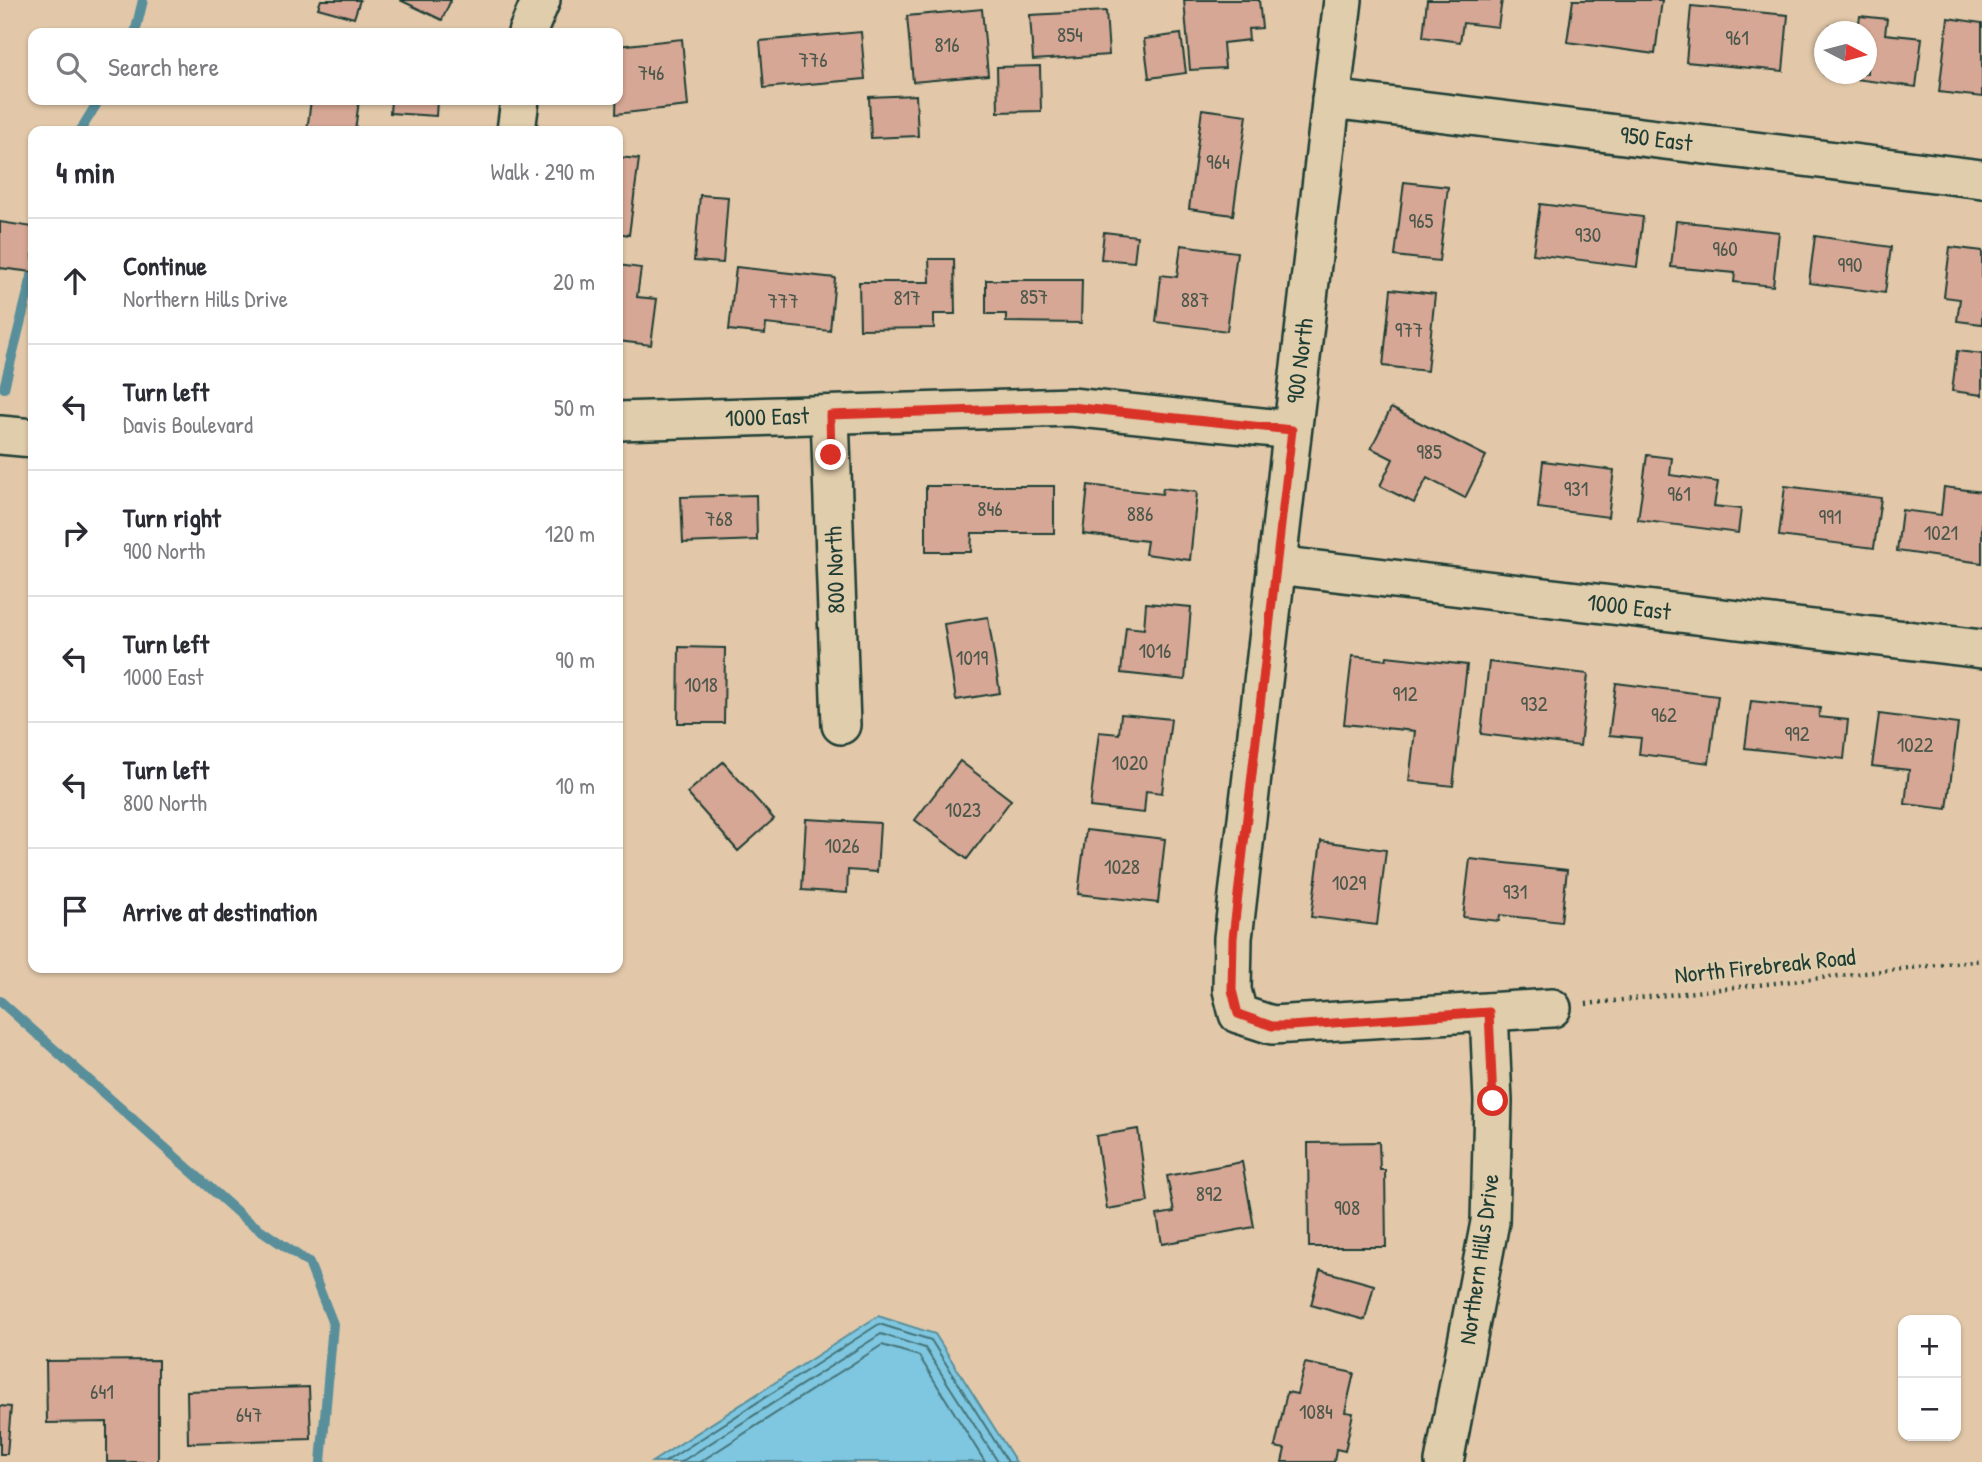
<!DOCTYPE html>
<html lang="en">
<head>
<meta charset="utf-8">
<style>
  :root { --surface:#fff; --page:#f2f2f3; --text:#2b2b33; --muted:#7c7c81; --line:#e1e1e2 }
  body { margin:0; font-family:"Patrick Hand",sans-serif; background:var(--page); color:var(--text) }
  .controls { position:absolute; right:21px; bottom:21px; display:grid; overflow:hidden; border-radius:14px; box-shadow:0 2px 5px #0004 }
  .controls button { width:63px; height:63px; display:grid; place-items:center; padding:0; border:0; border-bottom:2px solid var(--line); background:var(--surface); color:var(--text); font:35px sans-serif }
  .compass { position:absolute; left:1814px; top:21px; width:63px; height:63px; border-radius:50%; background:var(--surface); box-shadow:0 2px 5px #0004; rotate:96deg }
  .stop { position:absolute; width:21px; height:21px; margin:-16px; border:5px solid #d93025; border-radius:50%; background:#fff }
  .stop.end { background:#d93025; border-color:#fff; box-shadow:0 2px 7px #0008 }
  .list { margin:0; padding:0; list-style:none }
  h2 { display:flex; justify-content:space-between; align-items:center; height:91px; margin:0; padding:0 28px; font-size:30px }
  h2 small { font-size:23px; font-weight:400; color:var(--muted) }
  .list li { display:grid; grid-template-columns:46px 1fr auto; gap:21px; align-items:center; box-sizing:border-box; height:126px; padding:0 28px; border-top:2px solid var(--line) }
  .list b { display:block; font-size:26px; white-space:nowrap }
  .list p { margin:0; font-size:23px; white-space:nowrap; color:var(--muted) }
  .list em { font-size:23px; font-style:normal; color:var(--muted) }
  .icon { flex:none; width:38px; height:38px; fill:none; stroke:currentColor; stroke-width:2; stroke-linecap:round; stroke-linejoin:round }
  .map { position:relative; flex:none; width:1982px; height:1462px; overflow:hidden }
  .search { position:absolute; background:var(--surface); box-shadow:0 2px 5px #0004; left:28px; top:28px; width:595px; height:77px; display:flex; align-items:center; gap:18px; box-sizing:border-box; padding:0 24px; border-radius:14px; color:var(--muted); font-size:26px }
  .panel { position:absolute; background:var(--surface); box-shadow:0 2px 5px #0004; left:28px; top:126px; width:595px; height:847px; border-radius:14px }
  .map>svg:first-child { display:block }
</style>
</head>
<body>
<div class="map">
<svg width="1982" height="1462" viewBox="0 0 1982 1462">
  <rect width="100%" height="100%" fill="#e2c8a9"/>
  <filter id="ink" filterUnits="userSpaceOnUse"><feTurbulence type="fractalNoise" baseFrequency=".0143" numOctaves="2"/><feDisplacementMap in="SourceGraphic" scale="14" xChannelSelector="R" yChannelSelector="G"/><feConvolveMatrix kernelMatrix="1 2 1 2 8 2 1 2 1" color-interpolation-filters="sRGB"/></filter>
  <g filter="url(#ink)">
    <!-- water -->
    <polygon fill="#7fc6e0" stroke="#598f9b" stroke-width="2" points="878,1316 935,1334 1016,1462 652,1462"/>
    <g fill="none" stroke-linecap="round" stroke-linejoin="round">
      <!-- shore -->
      <g stroke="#457479" stroke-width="2">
        <polyline points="665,1462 879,1324 931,1340 1008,1462"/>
        <polyline points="681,1462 881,1334 925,1348 998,1462"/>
        <polyline points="700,1462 882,1345 919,1356 985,1462"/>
      </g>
      <!-- stream -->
      <g stroke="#598f9b" stroke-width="10">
        <polyline points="135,33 143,0"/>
        <polyline points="80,131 99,100"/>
        <polyline points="4,388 33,272"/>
        <polyline points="0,1001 245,1219 309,1263 333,1324 321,1462"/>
      </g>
    </g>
    <!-- building -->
    <g fill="#d6a794" stroke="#1f3d34" stroke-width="2">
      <polygon points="321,0 360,0 354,18 318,8"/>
      <polygon points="400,0 451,0 442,20"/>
      <polygon points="1184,0 1259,0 1262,28 1248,29 1249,40 1223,43 1225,68 1190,70"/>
      <polygon points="1427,0 1502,0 1498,27 1463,23 1460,42 1423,37"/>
      <polygon points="1573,0 1662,0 1655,54 1567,42"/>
      <polygon points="1691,6 1788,15 1783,71 1686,62"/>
      <polygon points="982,9 988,75 913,82 907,16"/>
      <polygon points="1106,11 1109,55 1033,60 1030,15"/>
      <polygon points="1860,16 1887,19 1885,34 1922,38 1916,87 1824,75 1825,69 1825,74 1867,74 1867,32 1829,32 1830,25 1858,29"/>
      <polygon points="1948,18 1982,23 1982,97 1939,92"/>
      <polygon points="861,32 865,79 764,88 760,41"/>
      <polygon points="1181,34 1186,73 1149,78 1144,39"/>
      <polygon points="682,39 688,106 616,114 618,46"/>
      <polygon points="1040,66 1041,111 998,112 997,67"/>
      <polygon points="916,95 918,136 871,138 869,97"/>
      <polygon points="311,100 359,100 355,131 307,131"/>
      <polygon points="391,100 437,100 436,116 390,113"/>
      <polygon points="1202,109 1247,115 1233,215 1189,209"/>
      <polygon points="618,157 639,159 629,235 618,233"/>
      <polygon points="1404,182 1448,187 1439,261 1395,256"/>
      <polygon points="700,195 728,197 723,263 694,261"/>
      <polygon points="1540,204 1643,217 1637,267 1533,254"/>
      <polygon points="1676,221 1779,232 1773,286 1734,282 1735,273 1671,267"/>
      <polygon points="0,222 33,227 33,272 0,268"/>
      <polygon points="1104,232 1137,236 1134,262 1101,259"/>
      <polygon points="1815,236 1891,247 1885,293 1809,283"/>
      <polygon points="1181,245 1237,252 1227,331 1156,322 1161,275 1177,277"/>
      <polygon points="1950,247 1982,251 1982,324 1957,321 1960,299 1944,297"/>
      <polygon points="929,259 954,259 955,314 934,314 934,328 860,329 859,282 930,282"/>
      <polygon points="618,265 641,268 637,297 657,299 651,345 618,341"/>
      <polygon points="736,267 835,278 830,331 766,324 765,334 729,330"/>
      <polygon points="986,280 1082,280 1081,323 1006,322 1006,314 986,314"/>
      <polygon points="1391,289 1435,294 1427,371 1383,366"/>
      <polygon points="1957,351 1982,354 1982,395 1952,391"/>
      <polygon points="1391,408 1486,456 1465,498 1427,478 1414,503 1380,486 1393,459 1371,448"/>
      <polygon points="1647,455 1672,458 1670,475 1718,482 1714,506 1741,509 1738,533 1638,520"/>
      <polygon points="1543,461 1614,470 1608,517 1538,508"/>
      <polygon points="1088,485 1162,494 1163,488 1197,492 1190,560 1145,554 1147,541 1083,534"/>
      <polygon points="926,486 1054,486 1054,533 972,533 971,552 926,552"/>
      <polygon points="1785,486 1881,498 1874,548 1779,536"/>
      <polygon points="1944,487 1982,492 1982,563 1897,551 1902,510 1941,515"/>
      <polygon points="756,495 757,540 683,543 681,497"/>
      <polygon points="1146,603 1191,607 1185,680 1121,673 1126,627 1144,629"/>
      <polygon points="988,617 1000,693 956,700 944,624"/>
      <polygon points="679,647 725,648 724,723 678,723"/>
      <polygon points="1352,656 1386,660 1387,656 1467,665 1453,786 1409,781 1415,731 1344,724"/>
      <polygon points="1489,662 1588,674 1580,746 1481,734"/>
      <polygon points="1616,683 1718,696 1709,763 1639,754 1641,738 1609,735"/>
      <polygon points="1751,701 1820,708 1819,717 1848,720 1844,759 1745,748"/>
      <polygon points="1121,714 1171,719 1162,793 1146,791 1144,813 1090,807 1099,732 1119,734"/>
      <polygon points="1879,714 1958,724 1947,809 1905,804 1909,770 1872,766"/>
      <polygon points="960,761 1011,800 967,859 915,820"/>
      <polygon points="723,762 774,819 738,851 687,793"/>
      <polygon points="806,819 880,823 877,872 848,870 847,893 802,890"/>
      <polygon points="1086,830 1165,839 1158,903 1078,894"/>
      <polygon points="1321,841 1386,850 1377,925 1311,917"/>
      <polygon points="1470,859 1567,870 1561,922 1500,915 1499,921 1463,917"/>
      <polygon points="1138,1129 1148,1202 1107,1209 1096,1136"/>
      <polygon points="1379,1142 1380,1170 1385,1170 1386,1247 1309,1247 1308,1143"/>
      <polygon points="1242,1162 1254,1227 1162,1244 1157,1215 1174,1212 1167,1176"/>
      <polygon points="1320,1270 1374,1285 1365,1320 1311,1305"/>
      <polygon points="158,1360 158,1462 107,1462 107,1422 47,1423 46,1361"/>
      <polygon points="1305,1363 1354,1373 1345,1412 1353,1413 1345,1451 1336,1449 1334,1462 1282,1462 1285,1449 1275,1447 1287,1392 1297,1394"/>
      <polygon points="309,1387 311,1439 188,1443 187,1391"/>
      <polygon points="0,1406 11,1407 7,1454 0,1454"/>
    </g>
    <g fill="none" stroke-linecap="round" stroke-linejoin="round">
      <!-- street casing -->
      <g stroke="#1f3d34" stroke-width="42">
        <g id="street">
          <polyline points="1343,0 1233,938 1232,990 1238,1014 1272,1025 1552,1008"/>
          <polyline points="527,33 541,0"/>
          <polyline points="1331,99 1982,179"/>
          <polyline points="516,131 520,100"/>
          <polyline points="830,415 841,725"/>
          <polyline points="618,421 1071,407 1292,430"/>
          <polyline points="0,435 33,438"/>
          <polyline points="1276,565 1982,649"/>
          <polyline points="1444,1462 1490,1222 1493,1101 1489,1012"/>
        </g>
      </g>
      <!-- path -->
      <polyline stroke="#1f3d34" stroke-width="4.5" stroke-dasharray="2 5" stroke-linecap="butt" points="1586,1004 1982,960"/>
      <!-- street -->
      <use href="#street" stroke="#e0cdab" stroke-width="37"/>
    </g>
  </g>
  <g fill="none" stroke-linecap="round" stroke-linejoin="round" filter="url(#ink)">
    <!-- route -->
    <polyline stroke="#d93025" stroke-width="9" points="831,455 830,415 1071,407 1292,430 1233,938 1232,990 1238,1014 1272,1026 1290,1026 1489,1012 1493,1101"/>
  </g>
  <g text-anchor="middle" stroke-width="5" stroke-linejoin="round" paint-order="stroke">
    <!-- number labels -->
    <g font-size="21" fill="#4d584c">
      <text x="1070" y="42">854</text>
      <text x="1737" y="45">961</text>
      <text x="947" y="52">816</text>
      <text x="813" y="67">776</text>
      <text x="651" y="80">746</text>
      <text x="1218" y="169">964</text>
      <text x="1421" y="228">965</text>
      <text x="1588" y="242">930</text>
      <text x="1725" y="256">960</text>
      <text x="1850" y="272">990</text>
      <text x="1034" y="304">857</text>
      <text x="907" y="305">817</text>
      <text x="1195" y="307">887</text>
      <text x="783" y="308">777</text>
      <text x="1409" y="337">977</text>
      <text x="1429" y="459">985</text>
      <text x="1576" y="496">931</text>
      <text x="1679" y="501">961</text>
      <text x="990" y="516">846</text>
      <text x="1140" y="521">886</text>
      <text x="1830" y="524">991</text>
      <text x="719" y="526">768</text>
      <text x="1941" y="540">1021</text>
      <text x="1155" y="658">1016</text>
      <text x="972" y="665">1019</text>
      <text x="701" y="692">1018</text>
      <text x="1405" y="701">912</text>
      <text x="1534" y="711">932</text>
      <text x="1664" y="722">962</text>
      <text x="1797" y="741">992</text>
      <text x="1915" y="752">1022</text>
      <text x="1130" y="770">1020</text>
      <text x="963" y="817">1023</text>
      <text x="842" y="853">1026</text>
      <text x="1122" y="874">1028</text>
      <text x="1349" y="890">1029</text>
      <text x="1515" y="899">931</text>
      <text x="1209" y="1201">892</text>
      <text x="1347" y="1215">908</text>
      <text x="102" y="1399">641</text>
      <text x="1316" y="1419">1084</text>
      <text x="249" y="1422">647</text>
    </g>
    <!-- street labels -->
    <g font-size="24" fill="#1f3d34" stroke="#e0cdab">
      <text transform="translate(1656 139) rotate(7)" y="8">950 East</text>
      <text transform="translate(1300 361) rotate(-83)" y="8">900 North</text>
      <text transform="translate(767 417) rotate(-2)" y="8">1000 East</text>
      <text transform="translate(835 570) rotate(-92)" y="8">800 North</text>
      <text transform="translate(1629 607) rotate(7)" y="8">1000 East</text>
      <text transform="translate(1765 966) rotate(-6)" y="8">North Firebreak Road</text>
      <text transform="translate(1479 1259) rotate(-82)" y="8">Northern Hills Drive</text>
    </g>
  </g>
</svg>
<div class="controls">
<button>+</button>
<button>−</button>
</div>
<svg class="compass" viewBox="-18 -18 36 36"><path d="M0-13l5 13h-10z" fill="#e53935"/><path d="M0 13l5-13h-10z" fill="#7c7c81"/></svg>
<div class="stop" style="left:1493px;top:1101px"></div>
<div class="stop end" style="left:831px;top:455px"></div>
<div class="search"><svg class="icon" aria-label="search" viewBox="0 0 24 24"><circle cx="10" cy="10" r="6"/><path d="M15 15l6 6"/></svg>Search here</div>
<section class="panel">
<h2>4 min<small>Walk · 290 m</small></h2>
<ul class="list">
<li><svg class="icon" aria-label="ahead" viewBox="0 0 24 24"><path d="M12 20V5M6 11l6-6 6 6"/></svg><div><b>Continue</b><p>Northern Hills Drive</p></div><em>20 m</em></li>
<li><svg class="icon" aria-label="left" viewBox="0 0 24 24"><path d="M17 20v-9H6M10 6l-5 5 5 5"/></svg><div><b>Turn left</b><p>Davis Boulevard</p></div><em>50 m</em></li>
<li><svg class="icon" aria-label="right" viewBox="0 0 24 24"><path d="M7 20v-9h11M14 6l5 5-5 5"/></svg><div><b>Turn right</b><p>900 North</p></div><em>120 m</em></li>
<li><svg class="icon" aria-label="left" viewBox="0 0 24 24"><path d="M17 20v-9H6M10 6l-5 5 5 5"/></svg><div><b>Turn left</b><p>1000 East</p></div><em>90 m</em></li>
<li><svg class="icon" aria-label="left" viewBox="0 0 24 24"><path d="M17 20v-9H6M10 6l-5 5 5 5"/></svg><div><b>Turn left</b><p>800 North</p></div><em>10 m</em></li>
<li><svg class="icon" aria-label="arrive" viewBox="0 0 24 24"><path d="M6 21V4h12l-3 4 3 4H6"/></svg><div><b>Arrive at destination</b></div></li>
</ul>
</section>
</div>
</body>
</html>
